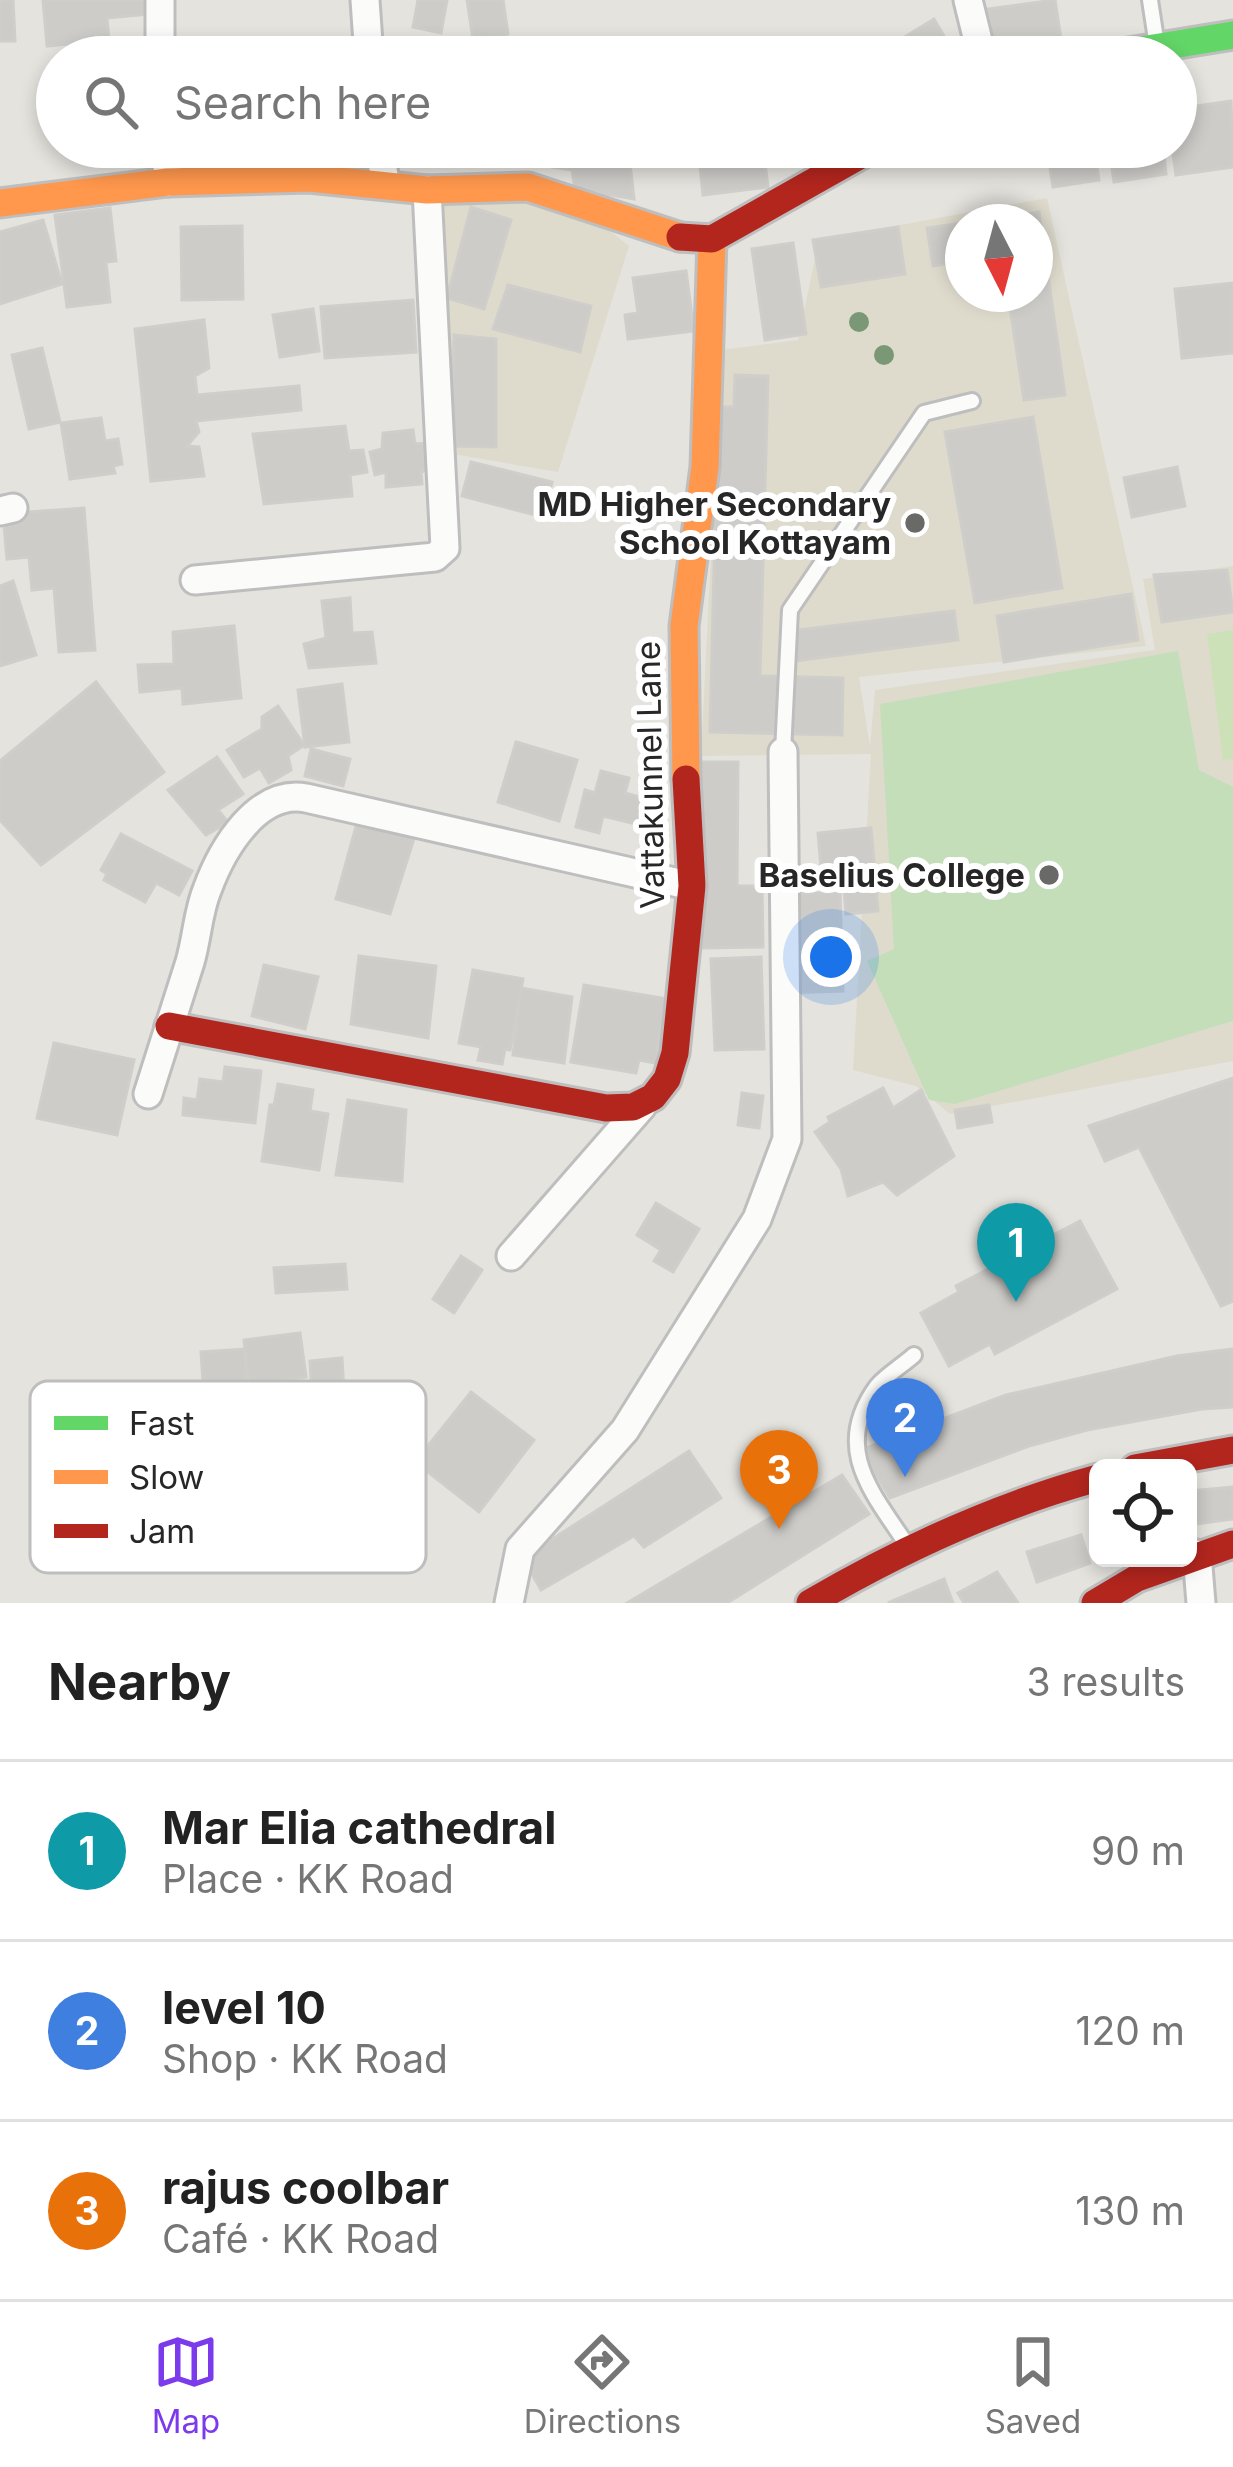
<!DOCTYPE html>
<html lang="en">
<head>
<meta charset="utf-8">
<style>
  :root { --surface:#fff; --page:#f2f2f2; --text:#222; --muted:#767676; --line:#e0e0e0; --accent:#7c3aed }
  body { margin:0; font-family:Inter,sans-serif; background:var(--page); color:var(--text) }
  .controls { position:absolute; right:36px; bottom:36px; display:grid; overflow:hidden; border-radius:18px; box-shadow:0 6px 18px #0003 }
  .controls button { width:108px; height:108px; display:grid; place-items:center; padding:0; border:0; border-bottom:3px solid var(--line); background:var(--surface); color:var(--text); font:60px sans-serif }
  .compass { position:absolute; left:945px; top:204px; width:108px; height:108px; border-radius:50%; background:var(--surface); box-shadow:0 6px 18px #0003; rotate:174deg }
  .you { position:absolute; left:831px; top:957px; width:42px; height:42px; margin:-30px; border:9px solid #fff; border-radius:50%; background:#1a73e8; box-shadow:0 0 0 18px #1a73e833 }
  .badge { display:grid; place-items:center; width:78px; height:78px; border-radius:50%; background:var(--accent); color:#fff; font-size:39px; font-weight:700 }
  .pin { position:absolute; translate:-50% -99px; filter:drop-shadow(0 3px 6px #0008) }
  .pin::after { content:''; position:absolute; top:63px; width:42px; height:36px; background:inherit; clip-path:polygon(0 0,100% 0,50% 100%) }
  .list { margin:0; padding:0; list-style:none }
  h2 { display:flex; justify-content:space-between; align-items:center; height:156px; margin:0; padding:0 48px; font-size:51px }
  h2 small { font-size:39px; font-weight:400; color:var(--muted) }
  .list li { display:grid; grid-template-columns:78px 1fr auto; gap:36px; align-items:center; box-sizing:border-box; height:180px; padding:0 48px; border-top:3px solid var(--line) }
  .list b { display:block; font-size:45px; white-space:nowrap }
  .list p { margin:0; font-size:39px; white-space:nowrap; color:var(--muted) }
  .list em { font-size:39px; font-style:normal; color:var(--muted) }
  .icon { flex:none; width:66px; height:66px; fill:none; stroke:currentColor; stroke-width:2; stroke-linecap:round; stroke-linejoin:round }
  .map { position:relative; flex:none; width:1233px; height:1603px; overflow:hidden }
  .search { position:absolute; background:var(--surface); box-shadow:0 6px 18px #0003; left:36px; right:36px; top:36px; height:132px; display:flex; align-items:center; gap:30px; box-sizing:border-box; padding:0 42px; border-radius:66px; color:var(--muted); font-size:45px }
  .sheet { height:696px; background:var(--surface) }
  nav { display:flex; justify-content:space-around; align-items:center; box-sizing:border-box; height:168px; border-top:3px solid var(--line); background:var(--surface); font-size:33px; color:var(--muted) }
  nav a { display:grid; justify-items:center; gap:6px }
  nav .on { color:var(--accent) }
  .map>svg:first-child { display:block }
</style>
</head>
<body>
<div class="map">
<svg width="1233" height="1603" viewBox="0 0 1233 1603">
  <rect width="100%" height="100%" fill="#e4e3de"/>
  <!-- education -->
  <g fill="#dedbcd" fill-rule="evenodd">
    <polygon points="435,198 523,199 590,215 629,246 558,472 447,453"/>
    <path d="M1047 198 1146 646 859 677 870 747 875 690 1155 650 1143 579 1233 566V1061L950 1114 916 1086 853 1070 871 754 701 756 721 350 798 340 819 240ZM963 222H1035V294H963Z"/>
  </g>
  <!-- green -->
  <polygon fill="#c4deba" points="1178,651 1199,770 1233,787 1233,1021 955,1104 929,1100 867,961 894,949 880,704"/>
  <!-- pitch -->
  <polygon fill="#cce1b8" points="1233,630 1233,759 1223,760 1207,634"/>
  <!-- building -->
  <g fill="#cdccc9" stroke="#cfceca" stroke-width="3">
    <polygon points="0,0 13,0 15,41 0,41"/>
    <polygon points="43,0 149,0 150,14 107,18 109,40 47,46"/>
    <polygon points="418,0 447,0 441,33 413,27"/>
    <polygon points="467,0 503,0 508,34 473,39"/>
    <polygon points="1055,0 1061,39 993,48 988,9"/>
    <polygon points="934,19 948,43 944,46 951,57 872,57"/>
    <polygon points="1231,101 1233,167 1176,175 1172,147 1176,147 1176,109"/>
    <polygon points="450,147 489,147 487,160 451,154"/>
    <polygon points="500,147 607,147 609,160 630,163 634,199 575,189 572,170 501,159"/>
    <polygon points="698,147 763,147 768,187 703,195"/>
    <polygon points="1047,147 1094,147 1099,180 1053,187"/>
    <polygon points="1109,147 1163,147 1166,174 1114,182"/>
    <polygon points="471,207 511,220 484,309 447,298"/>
    <polygon points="110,208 116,261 106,262 110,302 67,307 55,215"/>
    <polygon points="1039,212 1065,395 1024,400 1008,294 1035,294 1035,222 971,222"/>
    <polygon points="43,220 62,284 0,304 0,232"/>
    <polygon points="963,223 963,261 933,266 927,228"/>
    <polygon points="242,226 243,299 182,300 181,227"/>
    <polygon points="898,227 905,274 821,287 813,240"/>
    <polygon points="793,243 806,334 765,340 752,249"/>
    <polygon points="686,271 694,331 628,339 625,315 638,313 633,278"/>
    <polygon points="1233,283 1233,353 1182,358 1175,289"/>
    <polygon points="508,285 591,306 580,352 493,329"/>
    <polygon points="413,300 416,352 325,358 321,307"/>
    <polygon points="313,309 319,351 280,357 273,315"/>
    <polygon points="204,320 209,368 195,376 197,395 299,386 301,410 196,421 199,432 187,446 199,447 204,476 151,481 135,329"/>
    <polygon points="454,335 496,339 496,447 452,446"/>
    <polygon points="42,348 60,422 29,429 12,355"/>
    <polygon points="735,375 768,376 760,676 843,678 842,735 710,732 718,407 734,407"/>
    <polygon points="1033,417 1062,588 975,603 945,432"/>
    <polygon points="101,418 105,441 118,439 122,464 113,466 115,473 70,479 61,423"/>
    <polygon points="345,426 349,451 363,450 367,472 350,475 352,496 264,504 253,434"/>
    <polygon points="413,430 415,444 429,443 434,468 421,472 422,484 386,487 386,472 375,475 370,452 382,449 383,433"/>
    <polygon points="471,462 552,482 543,517 462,496"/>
    <polygon points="1177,467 1185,506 1132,517 1124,478"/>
    <polygon points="84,508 95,650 59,652 54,588 32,590 29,557 7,559 3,514"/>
    <polygon points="1227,570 1233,612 1162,622 1154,575"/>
    <polygon points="13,581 36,655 0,666 0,586"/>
    <polygon points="1131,594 1138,640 1004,662 997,616"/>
    <polygon points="350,598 352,633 372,632 376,663 309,668 304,644 326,638 322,601"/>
    <polygon points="954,611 958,640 794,661 790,631"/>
    <polygon points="234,626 241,698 183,704 182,688 140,692 138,665 174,664 173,632"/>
    <polygon points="96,682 164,772 41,865 0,820 0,761"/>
    <polygon points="342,684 349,742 305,747 298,690"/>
    <polygon points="278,706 304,745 288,756 291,770 269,783 260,768 244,777 227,750 262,729 262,717"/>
    <polygon points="516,742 577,760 559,821 498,802"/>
    <polygon points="311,749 350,759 343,786 305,776"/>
    <polygon points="217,757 243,794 218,810 228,822 206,835 168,790"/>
    <polygon points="701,762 738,762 737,886 762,886 763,947 701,948"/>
    <polygon points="601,771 629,778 625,793 647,799 640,825 603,816 599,833 576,827 585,790 595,793"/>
    <polygon points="360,812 418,826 390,914 336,899"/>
    <polygon points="871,828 878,911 846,914 842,865 821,867 818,833"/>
    <polygon points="121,834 192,871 179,895 156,883 145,902 104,880 107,874 101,870"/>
    <polygon points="840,892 843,991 788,993 787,965 802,965 800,914 788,914 788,894"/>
    <polygon points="359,956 436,966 428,1038 351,1024"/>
    <polygon points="761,957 764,1049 715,1050 711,959"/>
    <polygon points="264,965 318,977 305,1029 252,1016"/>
    <polygon points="473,970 523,979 510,1050 505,1049 502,1064 478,1060 481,1047 459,1043"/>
    <polygon points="584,985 667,999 655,1063 639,1060 636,1073 571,1062"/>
    <polygon points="521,988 572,997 564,1063 513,1055"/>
    <polygon points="54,1043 134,1060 117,1135 37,1118"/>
    <polygon points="225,1067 261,1071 255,1123 183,1115 184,1098 197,1100 200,1079 223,1082"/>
    <polygon points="1233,1078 1233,1301 1221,1306 1139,1147 1105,1161 1089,1126"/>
    <polygon points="278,1084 313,1090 310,1111 328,1114 319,1170 262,1161 270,1105 274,1105"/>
    <polygon points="883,1088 893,1108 921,1090 954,1156 897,1195 883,1182 848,1196 841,1169 815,1132 830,1122 828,1117"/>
    <polygon points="742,1093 763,1096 759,1128 738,1125"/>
    <polygon points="348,1100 406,1110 402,1181 336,1175"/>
    <polygon points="989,1105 992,1122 958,1128 955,1110"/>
    <polygon points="656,1203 699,1229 673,1272 654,1261 661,1250 637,1235"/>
    <polygon points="1080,1221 1117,1289 995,1354 990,1344 949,1366 921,1313 959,1292 956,1286"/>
    <polygon points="461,1256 482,1270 454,1313 433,1299"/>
    <polygon points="345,1264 347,1289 276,1293 274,1268"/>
    <polygon points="300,1333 306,1377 249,1385 244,1340"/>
    <polygon points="245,1349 248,1410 205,1413 201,1352"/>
    <polygon points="1233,1349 1233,1407 1202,1409 1087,1430 1029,1446 890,1498 861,1450 1006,1395 1177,1356"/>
    <polygon points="342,1358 344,1393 312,1395 310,1361"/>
    <polygon points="471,1392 534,1440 479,1512 415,1462"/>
    <polygon points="689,1451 721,1498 644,1547 634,1536 541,1590 523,1558"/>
    <polygon points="842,1475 869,1514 727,1603 627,1603"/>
    <polygon points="1233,1487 1233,1519 1188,1525 1188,1491"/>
    <polygon points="1081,1535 1090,1563 1037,1582 1027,1552"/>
    <polygon points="997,1572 1018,1603 964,1603 958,1593"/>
    <polygon points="944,1579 953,1603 888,1603"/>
  </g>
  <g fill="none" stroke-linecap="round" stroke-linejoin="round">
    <!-- lane casing -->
    <g stroke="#bfbebe" stroke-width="20">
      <g id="lane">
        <polyline points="1150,0 1157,46"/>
        <polyline points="783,752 790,610 924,413 972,401"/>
        <path d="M905 1542C871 1491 832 1447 877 1386 886 1375 903 1365 914 1355"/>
      </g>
    </g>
    <!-- street casing -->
    <g stroke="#bfbebe" stroke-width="33">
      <g id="street">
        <polyline points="160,0 160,57"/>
        <polyline points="365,0 369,57"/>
        <polyline points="968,0 982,57"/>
        <polyline points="166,147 168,182"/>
        <polyline points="380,147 385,183"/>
        <polyline points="0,511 13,508"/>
        <polyline points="195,580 435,557 445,548 427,190"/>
        <path d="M148 1094C162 1050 176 1006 190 962 197 938 198 912 207 890 222 849 257 789 306 798L692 886"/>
        <polyline points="511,1256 642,1106"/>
        <polyline points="1197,1554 1201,1603"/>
        <polyline points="509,1603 520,1549 625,1430 757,1219 787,1139 783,752"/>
      </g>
    </g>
    <!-- fast casing -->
    <g stroke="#bfbebe" stroke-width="33">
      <polyline id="fast" points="1098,57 1233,35"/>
    </g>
    <!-- slow casing -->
    <g stroke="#bfbebe" stroke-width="33">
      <g id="slow">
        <polyline points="0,203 168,182 309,178 427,190 528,187 680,237"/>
        <polyline points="686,779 684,626 705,467 712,239"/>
      </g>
    </g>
    <!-- jam casing -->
    <g stroke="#bfbebe" stroke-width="33">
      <g id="jam">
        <polyline points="680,237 712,239 875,147"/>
        <polyline points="169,1026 606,1108 633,1107 653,1097 667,1079 675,1053 692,886 686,779"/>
        <polyline points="1135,1468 1233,1450"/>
        <path d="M810 1603C902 1549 995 1506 1098 1478"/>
        <polyline points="1095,1603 1137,1578 1233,1544"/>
      </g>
    </g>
    <!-- lane -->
    <use href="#lane" stroke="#fbfbfa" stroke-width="14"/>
    <!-- street -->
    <use href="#street" stroke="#fbfbfa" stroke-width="27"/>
    <!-- fast -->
    <use href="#fast" stroke="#63d668" stroke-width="27"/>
    <!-- slow -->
    <use href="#slow" stroke="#ff974d" stroke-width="27"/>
    <!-- jam -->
    <use href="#jam" stroke="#b3261e" stroke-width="27"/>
  </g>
  <!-- trees -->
  <g fill="#7b9876">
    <circle cx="859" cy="322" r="10"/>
    <circle cx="884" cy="355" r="10"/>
  </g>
  <!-- markers -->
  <g fill="#696967" stroke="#fff" stroke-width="4.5">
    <circle cx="915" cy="523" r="12"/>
    <circle cx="1049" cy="875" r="12"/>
  </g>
  <g text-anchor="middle" stroke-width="12" stroke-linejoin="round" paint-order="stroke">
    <!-- poi labels -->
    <g font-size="33" font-weight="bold" fill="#272727" stroke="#fff" text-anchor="end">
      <text x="891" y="516">MD Higher Secondary<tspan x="891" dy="38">School Kottayam</tspan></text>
      <text x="1025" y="887">Baselius College</text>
    </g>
    <!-- street labels -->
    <g font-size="33" fill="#272727" stroke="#fff">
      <text transform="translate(650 775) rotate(-91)" y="12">Vattakunnel Lane</text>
    </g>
  </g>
  <!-- legend -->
  <rect x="30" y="1381" width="396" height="192" rx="18" fill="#fff" stroke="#bebebe" stroke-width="3"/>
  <rect x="54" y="1416" width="54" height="14" fill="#63d668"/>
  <rect x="54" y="1470" width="54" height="14" fill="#ff974d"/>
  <rect x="54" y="1524" width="54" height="14" fill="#b3261e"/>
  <g font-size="33" fill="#272727">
    <text x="129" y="1435">Fast</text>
    <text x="129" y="1489">Slow</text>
    <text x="129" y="1543">Jam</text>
  </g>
</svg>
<div class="controls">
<button><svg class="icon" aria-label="locate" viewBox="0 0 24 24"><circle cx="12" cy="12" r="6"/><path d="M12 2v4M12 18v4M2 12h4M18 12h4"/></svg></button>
</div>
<svg class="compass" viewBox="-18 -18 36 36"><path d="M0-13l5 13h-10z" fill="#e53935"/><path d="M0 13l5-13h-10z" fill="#767676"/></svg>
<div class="you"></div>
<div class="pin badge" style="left:1016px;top:1302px;background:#0f9aa8">1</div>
<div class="pin badge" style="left:905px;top:1477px;background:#3f7fe0">2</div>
<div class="pin badge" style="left:779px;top:1529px;background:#e8710a">3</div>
<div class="search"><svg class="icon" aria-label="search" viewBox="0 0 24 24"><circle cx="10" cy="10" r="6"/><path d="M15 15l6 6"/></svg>Search here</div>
</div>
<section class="sheet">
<h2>Nearby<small>3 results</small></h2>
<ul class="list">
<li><span class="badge" style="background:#0f9aa8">1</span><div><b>Mar Elia cathedral</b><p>Place · KK Road</p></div><em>90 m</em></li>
<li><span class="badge" style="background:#3f7fe0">2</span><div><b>level 10</b><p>Shop · KK Road</p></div><em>120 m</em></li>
<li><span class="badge" style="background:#e8710a">3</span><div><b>rajus coolbar</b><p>Café · KK Road</p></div><em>130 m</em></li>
</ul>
</section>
<nav>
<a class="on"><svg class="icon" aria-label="map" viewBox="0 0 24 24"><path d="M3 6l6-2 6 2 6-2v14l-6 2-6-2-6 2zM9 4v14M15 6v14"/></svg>Map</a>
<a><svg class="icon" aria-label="directions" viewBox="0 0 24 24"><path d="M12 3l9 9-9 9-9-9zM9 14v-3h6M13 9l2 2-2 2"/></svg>Directions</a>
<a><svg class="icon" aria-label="saved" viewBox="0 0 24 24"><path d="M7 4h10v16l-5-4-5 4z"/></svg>Saved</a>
</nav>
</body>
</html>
